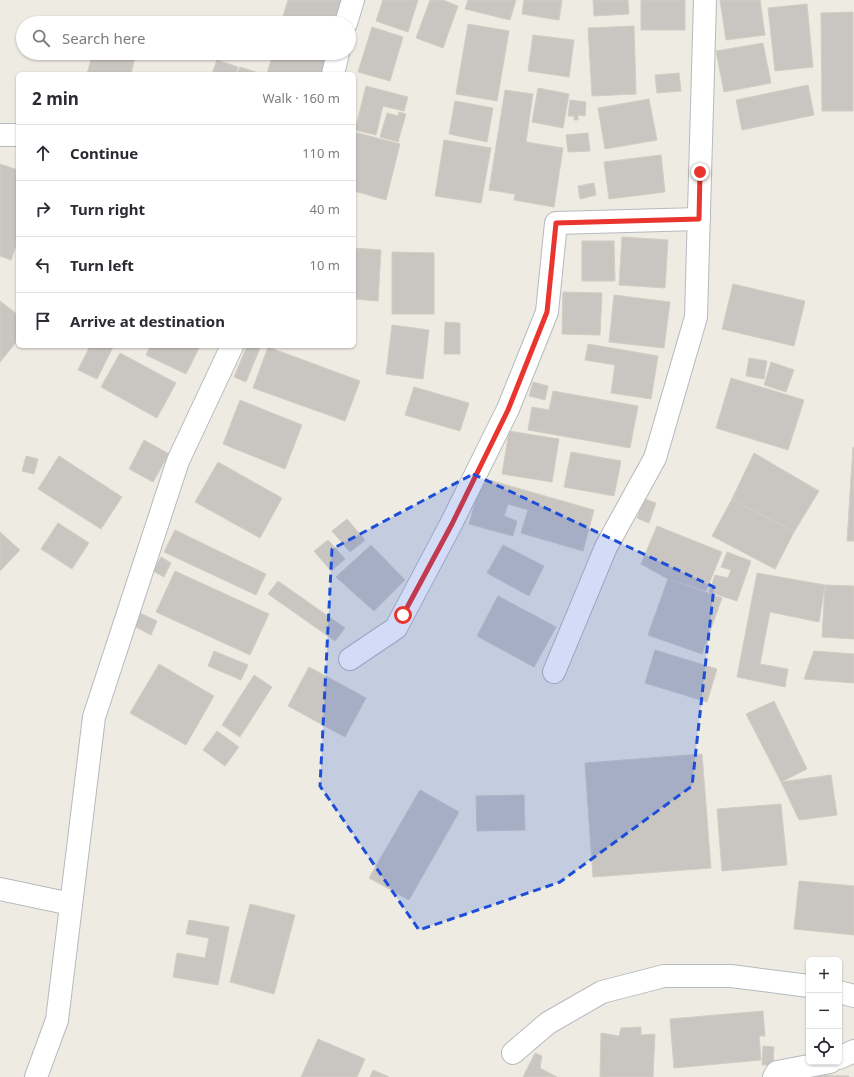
<!DOCTYPE html>
<html lang="en">
<head>
<meta charset="utf-8">
<style>
  :root { --surface:#fff; --page:#f2f2f3; --text:#2b2b33; --muted:#7c7c81; --line:#e1e1e2 }
  body { margin:0; font-family:"Noto Sans",sans-serif; background:var(--page); color:var(--text) }
  .controls { position:absolute; right:12px; bottom:12px; display:grid; overflow:hidden; border-radius:6px; box-shadow:0 1px 3px #0004 }
  .controls button { width:36px; height:36px; display:grid; place-items:center; padding:0; border:0; border-bottom:1px solid var(--line); background:var(--surface); color:var(--text); font:20px sans-serif }
  .stop { position:absolute; width:12px; height:12px; margin:-9px; border:3px solid #ea352e; border-radius:50%; background:#fff }
  .stop.end { background:#ea352e; border-color:#fff; box-shadow:0 1px 4px #0008 }
  .list { margin:0; padding:0; list-style:none }
  h2 { display:flex; justify-content:space-between; align-items:center; height:52px; margin:0; padding:0 16px; font-size:17px }
  h2 small { font-size:13px; font-weight:400; color:var(--muted) }
  .list li { display:grid; grid-template-columns:26px 1fr auto; gap:12px; align-items:center; box-sizing:border-box; height:56px; padding:0 16px; border-top:1px solid var(--line) }
  .list b { display:block; font-size:15px; white-space:nowrap }
  .list em { font-size:13px; font-style:normal; color:var(--muted) }
  .icon { flex:none; width:22px; height:22px; fill:none; stroke:currentColor; stroke-width:2; stroke-linecap:round; stroke-linejoin:round }
  .map { position:relative; flex:none; width:854px; height:1077px; overflow:hidden }
  .search { position:absolute; background:var(--surface); box-shadow:0 1px 3px #0004; left:16px; top:16px; width:340px; height:44px; display:flex; align-items:center; gap:10px; box-sizing:border-box; padding:0 14px; border-radius:22px; color:var(--muted); font-size:15px }
  .panel { position:absolute; background:var(--surface); box-shadow:0 1px 3px #0004; left:16px; top:72px; width:340px; height:276px; border-radius:6px }
  .map>svg:first-child { display:block }
</style>
</head>
<body>
<div class="map">
<svg width="854" height="1077" viewBox="0 0 854 1077">
  <rect width="100%" height="100%" fill="#eeebe3"/>
  <!-- building -->
  <g fill="#c9c6c1" stroke="#d3cdc2">
    <polygon points="288,0 344,0 337,23 281,23"/>
    <polygon points="383,0 418,0 408,32 376,21"/>
    <polygon points="430,0 443,0 458,6 443,48 416,38"/>
    <polygon points="468,0 516,0 510,20 465,9"/>
    <polygon points="524,0 562,0 559,20 522,14"/>
    <polygon points="593,0 628,0 629,14 594,16"/>
    <rect x="641" y="0" width="44" height="30"/>
    <polygon points="720,0 760,0 765,35 726,40"/>
    <polygon points="807,4 813,67 775,71 768,8"/>
    <polygon points="853,12 853,111 822,111 821,13"/>
    <polygon points="468,24 509,31 497,101 456,94"/>
    <polygon points="634,26 636,94 592,96 588,28"/>
    <polygon points="372,27 403,37 390,81 358,72"/>
    <polygon points="533,35 574,40 569,77 528,71"/>
    <polygon points="763,43 771,83 724,92 716,51"/>
    <polygon points="93,53 119,53 135,57 131,74 87,74"/>
    <polygon points="273,53 329,53 323,74 267,74"/>
    <polygon points="217,60 238,67 236,74 212,74"/>
    <polygon points="240,67 262,74 237,74"/>
    <polygon points="679,73 681,91 657,93 655,75"/>
    <polygon points="808,85 814,115 742,130 736,100"/>
    <polygon points="366,86 408,97 404,111 383,106 376,135 355,130"/>
    <polygon points="538,88 569,94 563,128 532,122"/>
    <polygon points="505,90 533,94 526,142 563,148 554,207 514,200 515,194 489,190"/>
    <polygon points="649,99 657,140 605,149 598,108"/>
    <polygon points="570,100 586,102 585,116 578,115 578,120 574,120 574,116 568,116"/>
    <polygon points="455,101 493,108 487,142 449,134"/>
    <polygon points="399,112 406,114 398,142 380,137 387,113 398,116"/>
    <polygon points="354,132 400,144 386,200 354,191"/>
    <polygon points="588,133 590,151 568,152 566,135"/>
    <polygon points="444,140 491,148 481,203 435,196"/>
    <polygon points="661,155 665,192 609,199 604,162"/>
    <polygon points="0,164 18,170 18,240 11,260 0,256"/>
    <polygon points="594,183 596,195 580,199 578,186"/>
    <polygon points="622,237 668,240 665,288 619,285"/>
    <polygon points="582,241 614,241 615,281 582,281"/>
    <polygon points="354,248 381,250 378,301 354,299 354,303"/>
    <polygon points="392,252 434,253 434,314 392,314"/>
    <polygon points="733,284 805,301 794,346 722,329"/>
    <polygon points="563,292 602,293 600,335 562,334"/>
    <polygon points="614,295 670,302 664,348 609,342"/>
    <polygon points="0,301 18,315 18,340 0,362"/>
    <polygon points="445,322 460,323 460,354 444,354"/>
    <polygon points="392,325 429,330 423,379 386,374"/>
    <polygon points="588,344 658,356 651,399 611,393 615,365 585,360"/>
    <polygon points="90,346 113,347 97,379 78,370"/>
    <polygon points="150,346 200,346 186,374 146,355"/>
    <polygon points="247,346 260,348 246,382 234,377"/>
    <polygon points="268,347 360,381 345,421 253,388"/>
    <polygon points="120,353 176,383 157,418 101,387"/>
    <polygon points="749,358 767,361 764,379 746,376"/>
    <polygon points="771,362 794,370 786,392 764,385"/>
    <polygon points="731,378 804,400 788,450 716,428"/>
    <polygon points="533,382 548,386 545,400 529,396"/>
    <polygon points="414,387 469,403 460,431 405,415"/>
    <polygon points="553,391 638,406 630,448 528,430 532,407 549,410"/>
    <polygon points="240,400 302,425 285,469 223,444"/>
    <polygon points="509,431 559,439 552,482 502,474"/>
    <polygon points="144,440 169,454 153,482 129,469"/>
    <polygon points="853,447 854,447 854,541 847,541"/>
    <polygon points="571,452 621,461 614,496 564,487"/>
    <polygon points="754,453 819,491 794,532 732,499"/>
    <polygon points="26,456 38,459 34,474 22,471"/>
    <polygon points="59,456 122,497 101,529 38,489"/>
    <polygon points="218,462 282,498 260,538 195,502"/>
    <polygon points="482,478 594,510 583,551 521,533 528,510 508,504 504,516 517,521 513,536 469,524"/>
    <polygon points="645,499 656,503 649,523 637,518"/>
    <polygon points="732,499 794,532 775,569 712,536"/>
    <polygon points="347,519 365,540 350,552 332,531"/>
    <polygon points="58,523 89,543 72,569 41,549"/>
    <polygon points="657,526 722,552 706,591 668,579 641,564"/>
    <polygon points="175,530 266,574 256,595 164,552"/>
    <polygon points="0,532 20,550 0,571"/>
    <polygon points="328,540 345,559 331,571 314,551"/>
    <polygon points="371,545 405,580 374,611 336,577"/>
    <polygon points="503,545 544,566 529,596 487,573"/>
    <polygon points="727,552 751,561 737,601 709,592 715,575 728,578 731,570 721,567"/>
    <polygon points="161,557 171,563 164,577 153,571"/>
    <polygon points="175,571 269,614 250,655 156,612"/>
    <polygon points="757,573 825,585 819,622 770,612 760,664 788,669 785,687 737,677"/>
    <polygon points="668,579 722,598 702,654 648,635"/>
    <polygon points="278,581 345,628 335,641 268,594"/>
    <polygon points="825,585 854,586 854,639 822,637"/>
    <polygon points="498,596 556,627 534,667 477,636"/>
    <polygon points="140,613 157,621 151,635 134,626"/>
    <polygon points="655,650 717,669 707,702 645,683"/>
    <polygon points="214,651 248,665 241,680 208,666"/>
    <polygon points="814,651 854,654 854,683 804,679"/>
    <polygon points="159,664 214,696 186,745 130,713"/>
    <polygon points="309,667 366,698 345,737 288,706"/>
    <polygon points="254,675 272,687 240,737 222,725"/>
    <polygon points="774,701 807,769 781,782 746,714"/>
    <polygon points="217,731 239,747 225,766 203,750"/>
    <polygon points="702,754 711,868 593,877 585,763"/>
    <polygon points="831,775 837,815 799,820 781,782"/>
    <polygon points="420,790 459,812 409,900 369,878"/>
    <polygon points="524,795 525,830 477,831 476,796"/>
    <polygon points="781,804 787,865 722,871 717,809"/>
    <polygon points="799,881 854,886 854,935 794,929"/>
    <polygon points="250,904 295,915 274,994 230,982"/>
    <polygon points="189,920 229,927 218,985 173,977 177,953 205,958 209,938 186,934"/>
    <polygon points="763,1011 765,1036 759,1036 761,1060 674,1068 670,1019"/>
    <polygon points="641,1027 641,1035 655,1034 653,1077 600,1077 601,1033 619,1036 621,1028"/>
    <polygon points="318,1039 365,1059 357,1077 301,1077"/>
    <polygon points="763,1046 774,1047 773,1065 762,1065"/>
    <polygon points="535,1053 542,1056 540,1068 557,1077 523,1077"/>
    <polygon points="373,1070 389,1077 370,1077"/>
    <polygon points="784,1075 849,1076 849,1077 784,1077"/>
  </g>
  <g fill="none" stroke-linecap="round" stroke-linejoin="round">
    <!-- street casing -->
    <g stroke="#b6b9be" stroke-width="24">
      <g id="street">
        <polyline points="346,23 353,0"/>
        <polyline points="333,74 338,53"/>
        <polyline points="0,135 18,135"/>
        <polyline points="350,659 396,628 451,524 508,409 547,312 556,223 699,219"/>
        <polyline points="554,672 606,547 655,458 696,317 705,0"/>
        <polyline points="0,889 71,904"/>
        <polyline points="839,992 854,996"/>
        <polyline points="513,1053 548,1023 602,992 664,976 731,976 809,986"/>
        <polyline points="839,1058 854,1051"/>
        <polyline points="36,1077 57,1020 94,717 178,461 232,346"/>
        <polyline points="774,1077 777,1072 830,1062"/>
      </g>
    </g>
    <!-- street -->
    <use href="#street" stroke="#fff" stroke-width="22"/>
  </g>
  <g fill="none" stroke-linecap="round" stroke-linejoin="round">
    <!-- route -->
    <polyline stroke="#ea352e" stroke-width="5" points="403,615 452,524 508,410 547,312 556,223 699,219 700,172"/>
  </g>
  <!-- marked area -->
  <path fill="#1d4ed8" fill-opacity="0.2" stroke="#1d4ed8" stroke-width="3" stroke-dasharray="8 5" stroke-linejoin="round" d="M473 474 714 587 692 786 560 882 419 930 320 786 332 549Z"/>
</svg>
<div class="controls">
<button>+</button>
<button>−</button>
<button><svg class="icon" aria-label="locate" viewBox="0 0 24 24"><circle cx="12" cy="12" r="6"/><path d="M12 2v4M12 18v4M2 12h4M18 12h4"/></svg></button>
</div>
<div class="stop" style="left:403px;top:615px"></div>
<div class="stop end" style="left:700px;top:172px"></div>
<div class="search"><svg class="icon" aria-label="search" viewBox="0 0 24 24"><circle cx="10" cy="10" r="6"/><path d="M15 15l6 6"/></svg>Search here</div>
<section class="panel">
<h2>2 min<small>Walk · 160 m</small></h2>
<ul class="list">
<li><svg class="icon" aria-label="ahead" viewBox="0 0 24 24"><path d="M12 20V5M6 11l6-6 6 6"/></svg><div><b>Continue</b></div><em>110 m</em></li>
<li><svg class="icon" aria-label="right" viewBox="0 0 24 24"><path d="M7 20v-9h11M14 6l5 5-5 5"/></svg><div><b>Turn right</b></div><em>40 m</em></li>
<li><svg class="icon" aria-label="left" viewBox="0 0 24 24"><path d="M17 20v-9H6M10 6l-5 5 5 5"/></svg><div><b>Turn left</b></div><em>10 m</em></li>
<li><svg class="icon" aria-label="arrive" viewBox="0 0 24 24"><path d="M6 21V4h12l-3 4 3 4H6"/></svg><div><b>Arrive at destination</b></div></li>
</ul>
</section>
</div>
</body>
</html>
